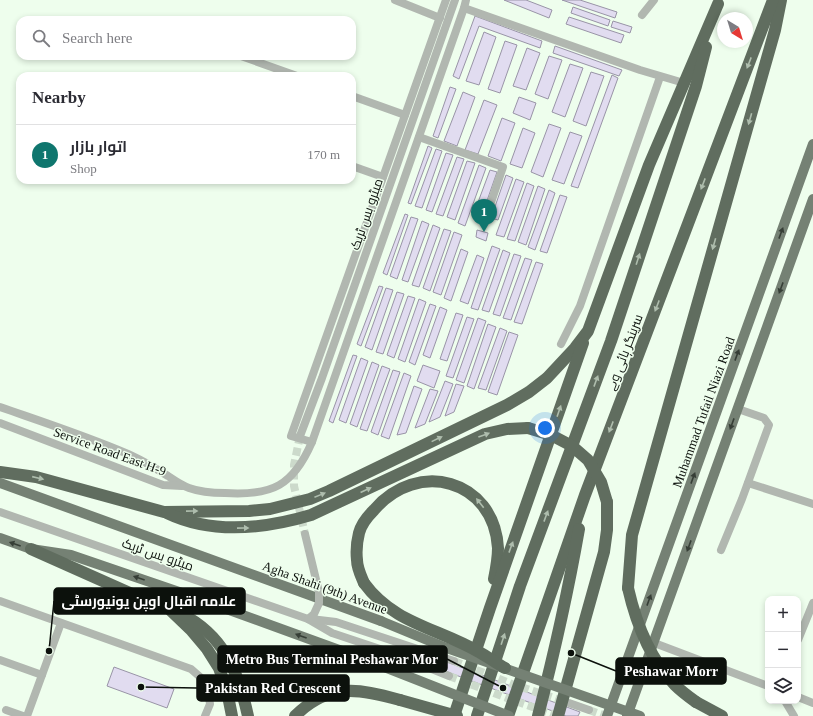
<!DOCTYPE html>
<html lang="en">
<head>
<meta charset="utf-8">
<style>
  :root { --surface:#fff; --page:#f7f7f7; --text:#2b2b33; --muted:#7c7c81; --line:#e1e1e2; --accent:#0f766e }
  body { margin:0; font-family:"Times New Roman",Cairo,serif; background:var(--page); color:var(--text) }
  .controls { position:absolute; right:12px; bottom:12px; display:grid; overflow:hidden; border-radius:8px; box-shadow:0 2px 6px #0003 }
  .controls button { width:36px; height:36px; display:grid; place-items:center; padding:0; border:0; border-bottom:1px solid var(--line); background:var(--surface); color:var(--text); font:20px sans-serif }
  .compass { position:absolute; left:717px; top:12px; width:36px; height:36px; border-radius:50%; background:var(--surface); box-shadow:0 2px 6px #0003; rotate:142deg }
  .you { position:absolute; left:545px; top:428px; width:14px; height:14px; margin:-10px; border:3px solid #fff; border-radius:50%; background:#1a73e8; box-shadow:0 0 0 6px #1a73e833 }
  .badge { display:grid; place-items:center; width:26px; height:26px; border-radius:50%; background:var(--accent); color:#fff; font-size:13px; font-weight:700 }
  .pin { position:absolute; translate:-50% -33px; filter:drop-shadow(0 1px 2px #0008) }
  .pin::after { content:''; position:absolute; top:21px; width:14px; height:12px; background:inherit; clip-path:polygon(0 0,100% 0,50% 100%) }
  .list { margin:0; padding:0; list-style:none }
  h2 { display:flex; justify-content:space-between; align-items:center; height:52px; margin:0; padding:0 16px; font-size:17px }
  h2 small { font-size:13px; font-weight:400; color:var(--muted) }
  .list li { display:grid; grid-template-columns:26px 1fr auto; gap:12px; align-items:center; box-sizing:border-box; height:60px; padding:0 16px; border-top:1px solid var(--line) }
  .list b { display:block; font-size:15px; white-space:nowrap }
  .list p { margin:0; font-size:13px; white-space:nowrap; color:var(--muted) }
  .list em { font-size:13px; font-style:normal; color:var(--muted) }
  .icon { flex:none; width:22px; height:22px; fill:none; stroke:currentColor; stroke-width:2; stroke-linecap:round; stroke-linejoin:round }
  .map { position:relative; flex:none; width:813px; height:716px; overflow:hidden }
  .search { position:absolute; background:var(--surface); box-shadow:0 2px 6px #0003; left:16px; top:16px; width:340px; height:44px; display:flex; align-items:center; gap:10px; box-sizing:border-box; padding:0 14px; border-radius:12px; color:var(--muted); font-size:15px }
  .panel { position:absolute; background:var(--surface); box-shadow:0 2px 6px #0003; left:16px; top:72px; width:340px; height:112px; border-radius:12px }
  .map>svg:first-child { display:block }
</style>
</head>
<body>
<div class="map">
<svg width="813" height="716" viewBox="0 0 813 716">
  <rect width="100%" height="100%" fill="#eefeed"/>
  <!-- building -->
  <g fill="#e1dcf0" stroke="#9994a7">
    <polygon points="504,0 526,0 552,10 549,18"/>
    <polygon points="562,0 580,0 617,12 615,18"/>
    <polygon points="573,7 610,20 608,26 571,13"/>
    <polygon points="475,16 542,41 540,48 479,26 459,79 453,76"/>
    <polygon points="569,17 624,35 621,43 566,24"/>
    <polygon points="613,21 632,27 630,33 611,27"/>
    <polygon points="484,32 496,37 479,85 466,81"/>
    <polygon points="505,41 517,45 500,93 488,89"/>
    <polygon points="555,46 622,70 619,76 553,53"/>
    <polygon points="527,48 540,53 526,90 513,86"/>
    <polygon points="549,56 562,60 548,99 535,94"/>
    <polygon points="570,64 583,68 565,117 552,112"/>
    <polygon points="591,72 604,76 586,126 573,121"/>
    <polygon points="612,75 618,78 578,188 571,186"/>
    <polygon points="450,87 456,89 438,138 433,136"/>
    <polygon points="463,92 475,97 457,146 444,141"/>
    <polygon points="519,97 536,103 530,120 513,113"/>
    <polygon points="484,100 497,105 478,154 465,150"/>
    <polygon points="502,118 515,123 501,161 488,156"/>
    <polygon points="549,124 561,128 543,177 531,172"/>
    <polygon points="523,128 535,133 522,168 510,164"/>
    <polygon points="570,132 582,136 564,184 552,180"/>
    <polygon points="428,146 432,148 411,204 408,203"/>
    <polygon points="436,149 442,151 422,208 415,206"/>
    <polygon points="446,153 453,155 432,212 426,210"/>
    <polygon points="457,157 464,159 443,216 436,214"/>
    <polygon points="467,161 475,163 455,220 447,217"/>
    <polygon points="479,165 486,168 465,226 458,223"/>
    <polygon points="490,170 497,172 482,215 474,213"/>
    <polygon points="506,175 513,178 498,220 491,218"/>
    <polygon points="516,179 524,182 504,237 496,235"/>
    <polygon points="527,183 534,186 515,241 507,239"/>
    <polygon points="538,186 545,189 526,245 518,242"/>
    <polygon points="549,190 555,193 535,250 528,247"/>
    <polygon points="560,195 567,197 547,253 540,251"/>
    <polygon points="405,214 408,215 387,275 383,273"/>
    <polygon points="411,217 418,219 397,279 390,276"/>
    <polygon points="422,221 429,224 408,282 402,280"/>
    <polygon points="433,225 440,228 419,287 412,285"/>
    <polygon points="444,229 451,231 430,291 423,288"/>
    <polygon points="477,230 488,233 486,241 476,237"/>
    <polygon points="454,232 462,235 441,295 433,292"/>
    <polygon points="492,246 500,249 478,310 471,308"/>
    <polygon points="461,249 468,252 451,301 444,298"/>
    <polygon points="503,250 510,253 489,312 482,310"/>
    <polygon points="514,254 521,256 500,316 493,314"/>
    <polygon points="477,255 484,258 468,304 460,301"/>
    <polygon points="525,258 532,260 511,320 503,318"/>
    <polygon points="536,262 543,264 522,324 514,322"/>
    <polygon points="379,286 383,287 361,346 357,344"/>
    <polygon points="386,288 393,290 372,350 365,347"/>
    <polygon points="397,292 404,294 383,354 376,352"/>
    <polygon points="408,296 415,298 394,358 387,355"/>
    <polygon points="419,299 426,302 405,362 398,359"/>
    <polygon points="430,304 436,306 415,365 409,362"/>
    <polygon points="440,307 447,310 430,358 423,355"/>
    <polygon points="456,313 463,315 447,361 440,359"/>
    <polygon points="467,317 474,319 453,378 446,376"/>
    <polygon points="478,318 486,321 464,383 456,380"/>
    <polygon points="488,324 496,327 474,389 467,386"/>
    <polygon points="500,328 507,331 486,390 478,388"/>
    <polygon points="509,332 518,335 497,395 488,392"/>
    <polygon points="353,355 357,356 333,423 329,421"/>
    <polygon points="361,358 368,361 346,423 339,420"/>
    <polygon points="372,362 379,365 357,427 350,424"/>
    <polygon points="423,365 440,371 434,388 417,381"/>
    <polygon points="382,366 390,369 367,431 360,429"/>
    <polygon points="393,370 400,372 378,435 371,432"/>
    <polygon points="404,373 411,376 389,439 381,436"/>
    <polygon points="445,381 453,384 440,417 429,422"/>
    <polygon points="456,384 464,386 454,412 445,416"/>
    <polygon points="414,386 422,389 406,433 397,435"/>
    <polygon points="430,389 438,391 425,424 415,428"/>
    <polygon points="431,656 580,712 578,716 566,716 426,664"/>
    <polygon points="114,667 174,689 167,708 107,686"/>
  </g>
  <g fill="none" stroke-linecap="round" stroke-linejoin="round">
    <!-- minor-tunnel -->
    <g stroke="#ccdacb" stroke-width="8" stroke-dasharray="8 4" stroke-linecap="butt">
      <polyline points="300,436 294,465 294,486 305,534"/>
      <polyline points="454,661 512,684 566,702"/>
      <polyline points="449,676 507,698 558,716"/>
      <polyline points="589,710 606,716"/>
    </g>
    <!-- minor -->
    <g stroke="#b1b7b0" stroke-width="8">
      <polyline points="395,0 440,18"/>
      <polyline points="464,8 640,70 684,83"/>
      <polyline points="642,15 654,0"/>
      <polyline points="241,56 297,76"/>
      <polyline points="352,96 405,115"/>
      <polyline points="419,137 503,167 484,223"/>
      <polyline points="352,166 383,177"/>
      <polyline points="561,344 580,306 660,77"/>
      <path d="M0 407C43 422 86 436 128 454 142 460 155 468 168 476 174 480 181 485 189 488 200 492 213 493 225 493 272 496 293 486 312 442L464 8 466 0"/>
      <polyline points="0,423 163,485 182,486"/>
      <polyline points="300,436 322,378 455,0"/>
      <polyline points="312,442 291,436 446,0"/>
      <polyline points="748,483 813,504"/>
      <polyline points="0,512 308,619 332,633 395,654 449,676"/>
      <polyline points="305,534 319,592"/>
      <polyline points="721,550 742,499 769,425 764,418 738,409"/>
      <polyline points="0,601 191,669 207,683 210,704 205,716"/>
      <polyline points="308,619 314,614 319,603"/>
      <polyline points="311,619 336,622 454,661"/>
      <polyline points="798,640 813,603"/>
      <polyline points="649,641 768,686"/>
      <polyline points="0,660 42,675"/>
      <polyline points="798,697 813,703"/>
      <polyline points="785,701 794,716"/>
      <polyline points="569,703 589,710"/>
      <polyline points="6,710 23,716"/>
      <polyline points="27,716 61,623"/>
    </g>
    <!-- major -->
    <g stroke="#758174" stroke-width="10">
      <polyline points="0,483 381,621"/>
      <polyline points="0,538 31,549 71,555 185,594 364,659"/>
      <polyline points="607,716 813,144"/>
      <polyline points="627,716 813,199"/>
    </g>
    <!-- highway -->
    <g stroke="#606d5f" stroke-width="12">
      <polyline points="0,472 36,477 164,512 249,511 270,509 310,499 329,491 507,405 529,392 547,378 575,348 588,331 649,165 718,4"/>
      <path d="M167 513C213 535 264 529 311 515L485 434 507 429 528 428"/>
      <polyline points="31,549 132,594 167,607 191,630 207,649 219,668 227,691 232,716"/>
      <path d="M364 583C361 576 357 568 357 560 356 551 357 541 359 533 361 525 368 516 374 510 417 459 494 479 498 548 498 558 496 569 494 579"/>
      <polyline points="628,588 632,535 775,30 781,0"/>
      <path d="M180 613C224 635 238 671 248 716"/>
      <polyline points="696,702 722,716"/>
      <path d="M295 716C328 683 358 688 400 700"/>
      <polyline points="454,716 490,608 583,343"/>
      <polyline points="477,716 520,586 611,341 696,86 706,47"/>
      <polyline points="508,716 585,495 773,0"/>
      <path d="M538 716C554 654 568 592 579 529"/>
      <polyline points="558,716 604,552 607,530 607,502"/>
    </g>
    <!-- minor-bridge -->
    <polyline stroke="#b1b7b0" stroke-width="8" points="319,592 319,603"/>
    <!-- major-bridge -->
    <g stroke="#758174" stroke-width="10">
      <polyline points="381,621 444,647 640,716"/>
      <polyline points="364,659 509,716"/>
    </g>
    <!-- highway-bridge -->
    <g stroke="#606d5f" stroke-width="12">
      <polyline points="528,428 551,435 572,446 588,460 601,482 607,502"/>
      <path d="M364 583C394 624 438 628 479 652 488 657 496 663 505 668"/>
      <path d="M628 588C636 623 649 658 675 685 681 691 689 697 696 702"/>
      <polyline points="400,700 457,716"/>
    </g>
  </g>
  <!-- one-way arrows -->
  <defs><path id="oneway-solid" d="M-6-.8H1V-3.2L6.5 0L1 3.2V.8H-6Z"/></defs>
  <g fill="#aebdad">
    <use href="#oneway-solid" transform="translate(749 63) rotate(111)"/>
    <use href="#oneway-solid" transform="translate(750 119) rotate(106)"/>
    <use href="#oneway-solid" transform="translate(703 184) rotate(111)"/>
    <use href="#oneway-solid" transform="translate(714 244) rotate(106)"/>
    <use href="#oneway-solid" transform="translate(638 259) rotate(-72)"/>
    <use href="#oneway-solid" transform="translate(657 306) rotate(111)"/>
    <use href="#oneway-solid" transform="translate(596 381) rotate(-70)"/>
    <use href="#oneway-solid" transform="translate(559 411) rotate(-71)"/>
    <use href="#oneway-solid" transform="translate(611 427) rotate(111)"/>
    <use href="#oneway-solid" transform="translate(484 435) rotate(-20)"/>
    <use href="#oneway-solid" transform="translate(437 439) rotate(-26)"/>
    <use href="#oneway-solid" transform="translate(38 478) rotate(13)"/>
    <use href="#oneway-solid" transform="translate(366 490) rotate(-25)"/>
    <use href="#oneway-solid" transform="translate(320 495) rotate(-22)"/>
    <use href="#oneway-solid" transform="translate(480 503) rotate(-128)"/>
    <use href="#oneway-solid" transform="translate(192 511) rotate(-1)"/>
    <use href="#oneway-solid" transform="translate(546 516) rotate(-70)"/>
    <use href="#oneway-solid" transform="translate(243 528) rotate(-1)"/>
    <use href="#oneway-solid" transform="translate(511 547) rotate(-70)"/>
    <use href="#oneway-solid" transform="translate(503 639) rotate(-72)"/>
  </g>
  <g fill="#363e36">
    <use href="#oneway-solid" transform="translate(781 233) rotate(-70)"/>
    <use href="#oneway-solid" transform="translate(781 288) rotate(110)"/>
    <use href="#oneway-solid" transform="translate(737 355) rotate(-70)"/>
    <use href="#oneway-solid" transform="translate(732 424) rotate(110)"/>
    <use href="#oneway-solid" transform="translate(693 478) rotate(-70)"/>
    <use href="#oneway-solid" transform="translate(15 544) rotate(-161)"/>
    <use href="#oneway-solid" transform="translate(689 546) rotate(110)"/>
    <use href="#oneway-solid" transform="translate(139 578) rotate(-161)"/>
    <use href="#oneway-solid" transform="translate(649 600) rotate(-70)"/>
    <use href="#oneway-solid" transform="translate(301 636) rotate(-160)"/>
  </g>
  <g text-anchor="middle" stroke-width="3" stroke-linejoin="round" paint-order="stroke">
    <!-- street labels -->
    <g font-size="13" fill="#0c110c" stroke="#eefeed">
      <text transform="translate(366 214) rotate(-71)" y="5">میٹرو بس ٹریک</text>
      <text transform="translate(624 352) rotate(-69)" y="5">سرینگر ہائی وے</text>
      <text transform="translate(703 412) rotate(-70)" y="5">Muhammad Tufail Niazi Road</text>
      <text transform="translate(110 451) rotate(20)" y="5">Service Road East H-9</text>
      <text transform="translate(158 554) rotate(19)" y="5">میٹرو بس ٹریک</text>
      <text transform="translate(325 587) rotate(20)" y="5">Agha Shahi (9th) Avenue</text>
    </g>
  </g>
  <!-- callouts -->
  <path fill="none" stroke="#0c110c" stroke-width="1.5" d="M49 651L54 601M503 688L447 659M571 653L616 671M141 687L197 688"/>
  <g fill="#0c110c" stroke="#eefeed" stroke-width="1.5">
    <circle cx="49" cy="651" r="4"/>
    <circle cx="503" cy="688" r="4"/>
    <circle cx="571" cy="653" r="4"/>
    <circle cx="141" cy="687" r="4"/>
  </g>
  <g fill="#0c110c" stroke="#0c110c" stroke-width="1.5">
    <rect x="54" y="588" width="191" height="26" rx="4"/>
    <rect x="218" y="646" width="229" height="26" rx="4"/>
    <rect x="616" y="658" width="110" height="26" rx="4"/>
    <rect x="197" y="675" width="152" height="26" rx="4"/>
  </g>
  <g font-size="14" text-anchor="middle" font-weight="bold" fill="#fff">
    <text x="149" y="606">علامہ اقبال اوپن یونیورسٹی</text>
    <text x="332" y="664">Metro Bus Terminal Peshawar Mor</text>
    <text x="671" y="676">Peshawar Morr</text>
    <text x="273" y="693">Pakistan Red Crescent</text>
  </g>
</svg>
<div class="controls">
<button>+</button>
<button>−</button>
<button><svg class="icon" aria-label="layers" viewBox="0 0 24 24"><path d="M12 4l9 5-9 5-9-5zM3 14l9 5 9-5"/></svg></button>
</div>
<svg class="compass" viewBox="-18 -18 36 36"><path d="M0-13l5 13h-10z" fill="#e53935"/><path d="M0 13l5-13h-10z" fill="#7c7c81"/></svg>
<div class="you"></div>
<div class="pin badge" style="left:484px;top:232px">1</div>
<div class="search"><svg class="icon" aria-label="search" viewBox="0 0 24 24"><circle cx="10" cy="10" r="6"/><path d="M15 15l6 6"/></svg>Search here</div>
<section class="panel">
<h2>Nearby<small></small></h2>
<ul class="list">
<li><span class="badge">1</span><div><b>اتوار بازار</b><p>Shop</p></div><em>170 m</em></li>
</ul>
</section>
</div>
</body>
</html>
